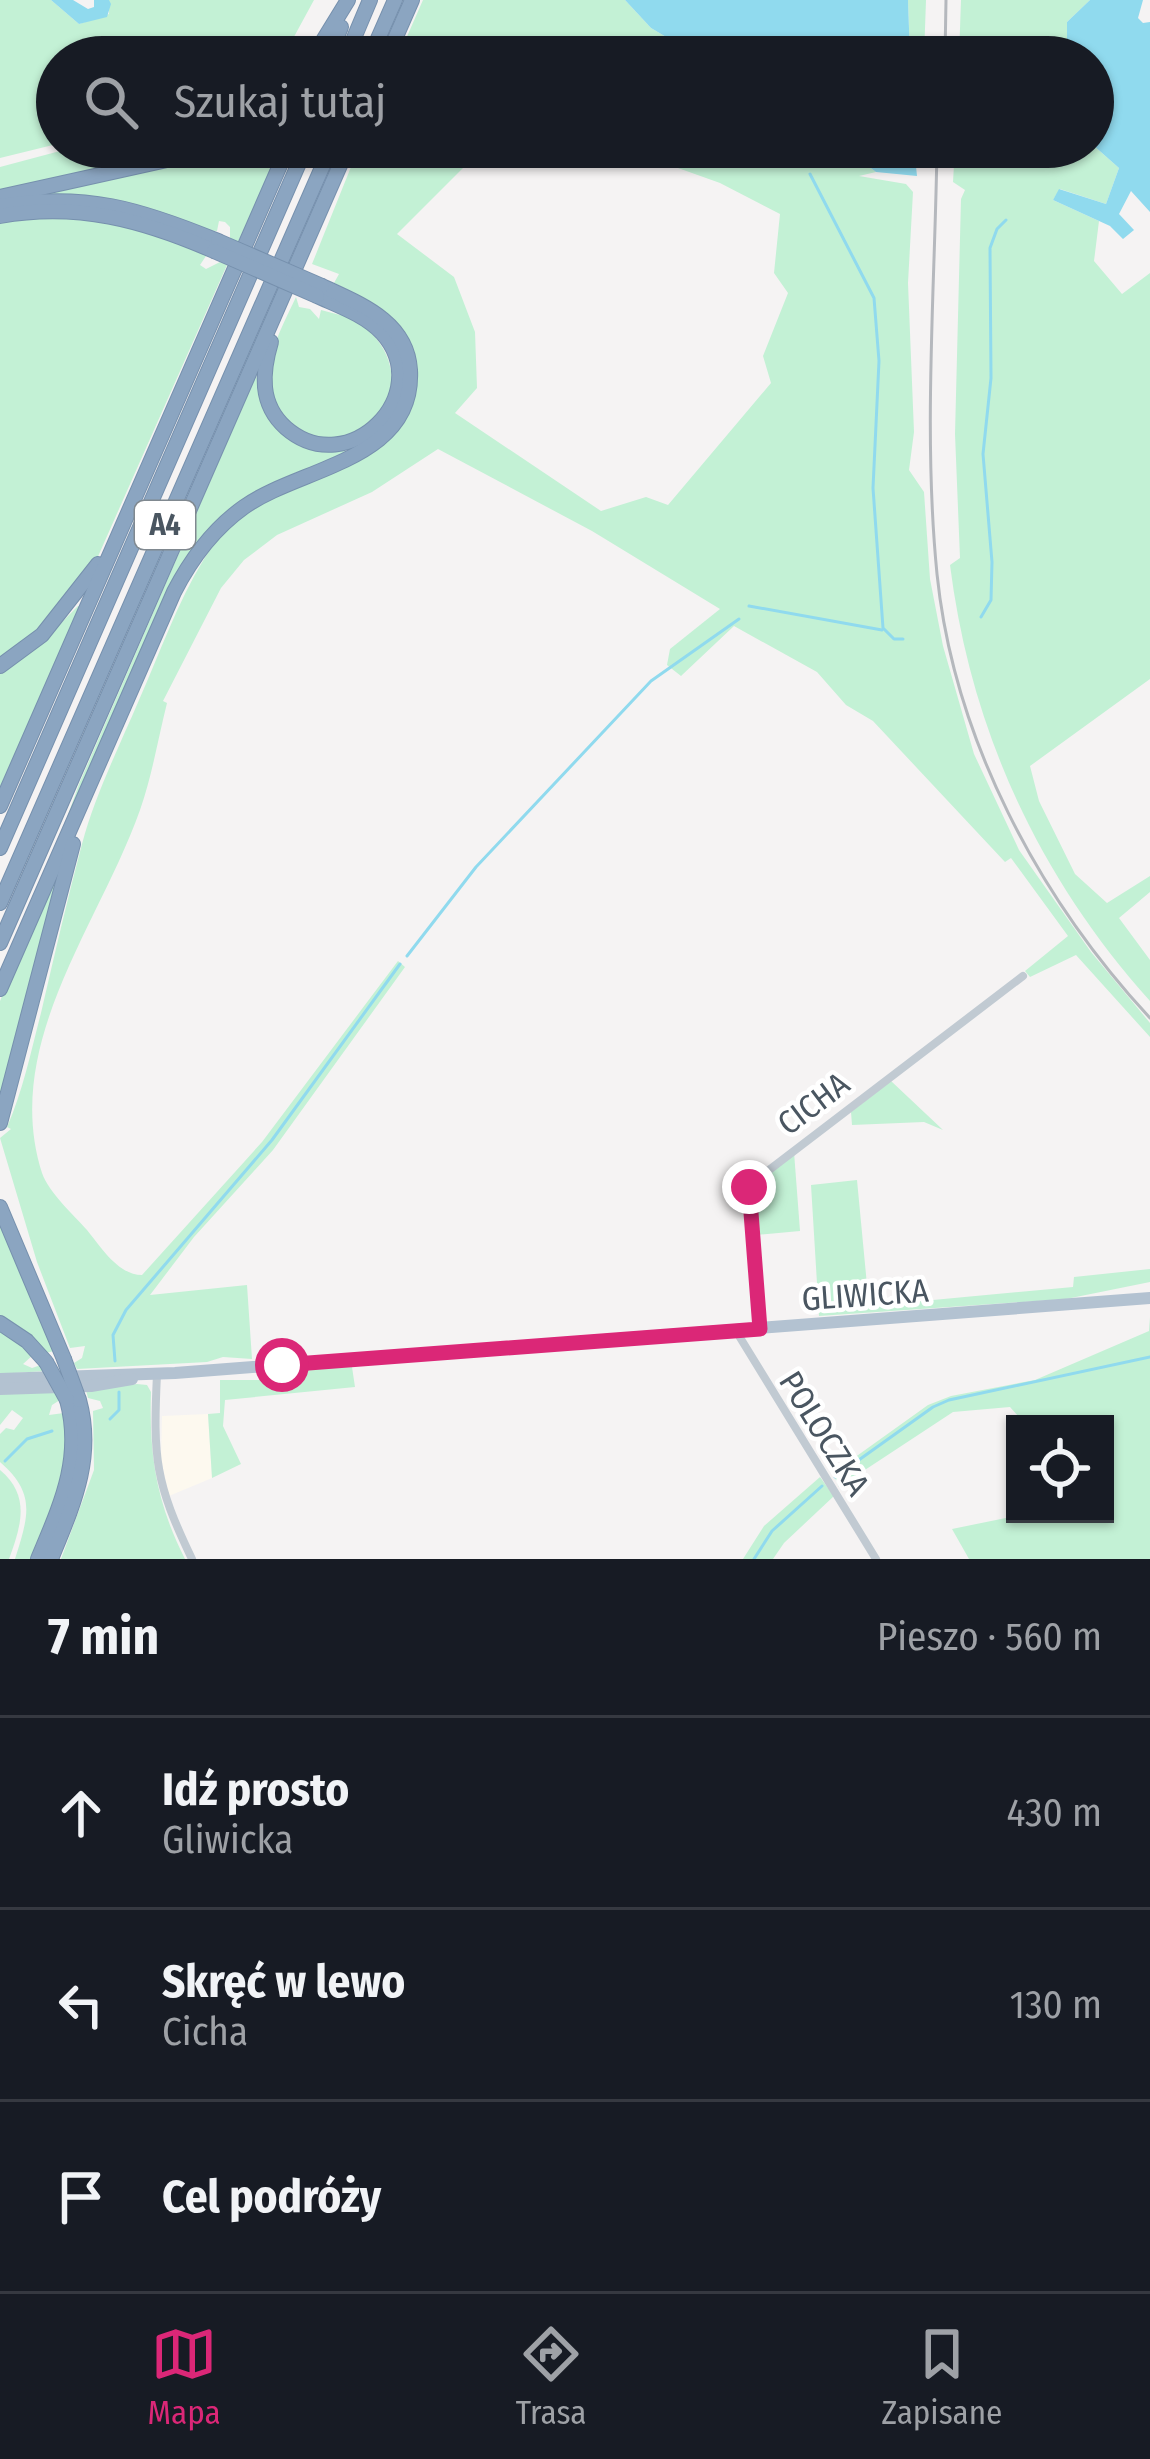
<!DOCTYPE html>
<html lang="pl">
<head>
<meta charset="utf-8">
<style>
  :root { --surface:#171b24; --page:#242831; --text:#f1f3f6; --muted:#9ea1a6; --line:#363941; --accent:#db2777 }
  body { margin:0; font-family:"Fira Sans Condensed",sans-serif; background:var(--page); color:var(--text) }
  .controls { position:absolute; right:36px; bottom:36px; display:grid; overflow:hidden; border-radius:0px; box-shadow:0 3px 9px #0004 }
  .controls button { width:108px; height:108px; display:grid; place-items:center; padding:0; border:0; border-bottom:3px solid var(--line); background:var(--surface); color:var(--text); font:60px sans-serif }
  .stop { position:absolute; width:36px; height:36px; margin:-27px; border:9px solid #db2777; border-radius:50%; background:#fff }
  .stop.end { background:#db2777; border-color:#fff; box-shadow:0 3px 12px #0008 }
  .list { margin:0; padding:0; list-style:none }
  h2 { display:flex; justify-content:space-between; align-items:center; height:156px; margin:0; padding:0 48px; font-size:51px }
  h2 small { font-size:39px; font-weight:400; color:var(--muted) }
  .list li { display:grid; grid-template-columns:78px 1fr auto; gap:36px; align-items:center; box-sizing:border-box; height:192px; padding:0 48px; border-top:3px solid var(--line) }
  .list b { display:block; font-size:45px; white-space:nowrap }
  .list p { margin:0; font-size:39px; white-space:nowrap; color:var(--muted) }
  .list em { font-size:39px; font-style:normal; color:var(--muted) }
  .icon { flex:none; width:66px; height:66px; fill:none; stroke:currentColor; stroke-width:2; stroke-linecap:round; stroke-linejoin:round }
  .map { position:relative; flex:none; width:1150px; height:1559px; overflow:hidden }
  .search { position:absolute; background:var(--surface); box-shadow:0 3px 9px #0004; left:36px; right:36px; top:36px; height:132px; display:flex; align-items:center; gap:30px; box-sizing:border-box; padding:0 42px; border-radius:66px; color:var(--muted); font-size:45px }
  .sheet { height:732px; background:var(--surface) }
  nav { display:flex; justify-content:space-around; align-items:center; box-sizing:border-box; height:168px; border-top:3px solid var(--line); background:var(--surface); font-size:33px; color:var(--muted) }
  nav a { display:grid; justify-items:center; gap:6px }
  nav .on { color:var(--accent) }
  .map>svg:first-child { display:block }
</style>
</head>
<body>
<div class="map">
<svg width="1150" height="1559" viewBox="0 0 1150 1559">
  <rect width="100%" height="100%" fill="#f5f3f3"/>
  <!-- commercial -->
  <polygon fill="#fdf9ef" points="208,1414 212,1478 169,1496 161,1459 162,1416"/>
  <!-- green -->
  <g fill="#c3f1d5">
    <polygon points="0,0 51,0 79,24 109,14 109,0 314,0 283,57 57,57 57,144 0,158"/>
    <polygon points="423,0 625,0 651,28 700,57 398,57"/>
    <polygon points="908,0 926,0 924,57 910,57"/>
    <polygon points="961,0 1090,0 1067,22 1067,45 1057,57 959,57"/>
    <path d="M1093 145 1119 168 1106 204 1060 189 1053 200 1099 221 1094 261 1122 294 1150 273V679L1030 766 1039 801 1075 874 1107 903 1150 876V892L1119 918 1150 960V1001C1039 877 971 731 950 565L960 558 955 434 961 199 965 190 953 182 955 147Z"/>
    <polygon points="190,147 157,159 0,192 0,167 75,147"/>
    <path d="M215 147H281L238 242 230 239V227L225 222 219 221 217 231C188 231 156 209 126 202 94 195 63 198 31 194L167 167Z"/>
    <path d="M359 147H484L397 234 454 277 475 332 477 388 455 413 601 511 646 497 668 505 771 383 763 356 788 293 774 273 780 214 720 183 678 168 665 147 848 150 876 172 859 176 906 184 913 192 908 283 914 432 909 470 924 492 930 579 943 646 974 754 1019 850 1091 952 1150 1023V1037L1076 955 1030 977 1025 971 1068 936 1011 858 1005 862 873 721 846 705 817 672 734 626 681 676 667 665 670 649 720 609 592 531 438 449 372 492 277 535 244 560 221 588 163 701 167 703C158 739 152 776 140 810 99 926 1 1044 42 1173 49 1193 73 1214 87 1230 101 1247 118 1275 142 1275L262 1142 398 961 405 967 273 1150 194 1237 150 1295 247 1285 252 1359 223 1357 207 1362 77 1369 74 1363 82 1358 85 1346 70 1348 37 1262 0 1138 11 1129 7 1127C23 1091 31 1051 41 1013 54 957 67 900 82 844 95 795 119 747 139 700 160 653 177 603 204 559 218 536 239 516 262 502 308 473 392 465 411 406 431 342 383 305 334 283L339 274 312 264Z"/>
    <polygon points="67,215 142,227 208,253 200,265 206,269 220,262 227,265 96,561 40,630 0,660 0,221"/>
    <path d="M296 297 299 307 310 309 319 319 321 310 340 315 344 313C438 363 377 469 300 430 276 417 268 394 270 367 272 343 286 319 296 297Z"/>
    <polygon points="256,375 264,409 335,451 352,451 261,490 188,561 60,837 79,784"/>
    <polygon points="78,606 81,606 0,787 0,673 38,646"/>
    <polygon points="62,855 65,855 0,1109 0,1001"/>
    <polygon points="891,1081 943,1130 924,1122 852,1125 851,1112"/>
    <polygon points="794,1152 800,1231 756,1235 751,1188"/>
    <polygon points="857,1180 869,1306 1073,1287 1074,1277 1150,1269 1150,1282 1066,1299 819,1316 811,1185"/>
    <polygon points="0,1222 54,1351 46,1353 0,1318"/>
    <polygon points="1150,1317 1150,1559 969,1559 952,1529 1025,1514 1105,1514 1105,1424 1025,1424 1010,1407 953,1412 839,1487 833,1473 928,1405 951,1396 1035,1380 1149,1331"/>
    <polygon points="0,1328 33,1355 23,1364 32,1368 41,1365 46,1371 0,1374"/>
    <polygon points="352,1367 355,1387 225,1400 223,1426 241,1464 212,1478 208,1414 220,1413 220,1380 263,1380 289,1370"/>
    <path d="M137 1384 147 1385 151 1392C149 1454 156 1502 185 1559H61L94 1470 93 1411 103 1408 100 1401 88 1398 86 1390Z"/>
    <path d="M56 1391 60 1400 52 1405 49 1415 64 1413 66 1468 33 1559H15C28 1517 37 1494 0 1462V1434L6 1428 14 1430 23 1418 12 1410 0 1425V1394Z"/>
    <path d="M0 1470C31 1496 21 1526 9 1559H0Z"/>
    <polygon points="820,1477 834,1496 784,1543 773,1559 743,1559 764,1526"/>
  </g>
  <!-- water -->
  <g fill="#90daee">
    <polygon points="51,0 73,0 88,9 94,7 94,0 109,0 111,4 107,17 79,24"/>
    <polygon points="625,0 908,0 910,57 700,57 651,28"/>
    <polygon points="1090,0 1143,0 1138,18 1143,23 1150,22 1150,212 1131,191 1119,214 1134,230 1123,239 1110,226 1053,200 1059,189 1106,204 1119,168 1093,145 1093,57 1057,57 1067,45 1067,22"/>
    <polygon points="799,147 914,147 917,176 876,172 848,150"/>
  </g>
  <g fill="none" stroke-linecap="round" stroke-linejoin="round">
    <!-- stream -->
    <g stroke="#90daee" stroke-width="3">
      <polyline points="810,174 874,298 879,361 873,488 883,628 894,639 903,639"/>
      <polyline points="749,606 882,630"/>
      <polyline points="981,617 991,600 992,562 983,454 991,378 990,248 997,229 1006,220"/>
      <polyline points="407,956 476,867 651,681 739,619"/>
      <polyline points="115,1361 113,1335 126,1310 272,1140 400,964"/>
      <polyline points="110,1419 119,1410 119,1392"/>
      <polyline points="5,1461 27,1439 52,1431"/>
      <polyline points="835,1477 933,1407 949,1400 1150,1357"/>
      <polyline points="754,1559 772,1531 822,1486"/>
    </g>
    <!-- motorway casing -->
    <g stroke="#7690ad" stroke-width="16">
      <g id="motorway">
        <polyline points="313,57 348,0"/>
        <polyline points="328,57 341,27"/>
        <polyline points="346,57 370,0"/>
        <polyline points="370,57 395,0"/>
        <polyline points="387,57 412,0"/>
        <polyline points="0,197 167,160 203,147"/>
        <path d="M0 206C85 192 140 209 218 241"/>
        <path d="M0 216C77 202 143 220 214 251"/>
        <path d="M271 342C262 372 259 404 286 428 348 482 437 394 382 333 365 315 339 306 317 296"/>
        <polyline points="0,666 42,635 98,564"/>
        <polyline points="0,806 288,147"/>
        <polyline points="0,848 306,147"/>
        <polyline points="0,903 331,147"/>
        <polyline points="0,943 348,147"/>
        <path d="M0 989 174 592C191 559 213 529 244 507 300 467 415 461 410 370 407 321 360 304 322 286"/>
        <polyline points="0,1123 73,844"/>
        <polyline points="0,1207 64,1359"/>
        <polyline points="0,1323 27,1341 46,1362"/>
        <path d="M38 1559C60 1506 83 1459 67 1400"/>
        <path d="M51 1559C73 1505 95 1458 79 1400"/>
      </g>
    </g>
    <!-- minor -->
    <g stroke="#c1cad2" stroke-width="8">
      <polyline points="760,1327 749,1194 752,1183 1023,976"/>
      <polyline points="736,1331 876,1559"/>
      <path d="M157 1374C153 1459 155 1482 192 1559"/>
    </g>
    <!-- primary -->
    <g stroke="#b3c2d1" stroke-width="12">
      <polyline points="0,1379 175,1373 1150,1298"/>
      <polyline points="0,1389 91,1386 132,1379"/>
    </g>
    <!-- motorway -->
    <use href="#motorway" stroke="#8ba5c1" stroke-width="14"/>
    <!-- rail -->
    <g stroke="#b5b8bd" stroke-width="3">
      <polyline points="945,57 946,0"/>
      <path d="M937 147C935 288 923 433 937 574 954 739 1039 898 1150 1018"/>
    </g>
    <!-- motorway-bridge casing -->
    <g stroke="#7690ad" stroke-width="16" stroke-linecap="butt">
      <g id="motorway-bridge">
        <polyline points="218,241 322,286"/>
        <polyline points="214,251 317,296"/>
        <polyline points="64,1359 79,1400"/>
        <polyline points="46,1362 67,1400"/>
      </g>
    </g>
    <!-- motorway-bridge -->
    <use href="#motorway-bridge" stroke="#8ba5c1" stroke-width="14"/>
  </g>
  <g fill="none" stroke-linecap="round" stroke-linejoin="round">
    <!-- route -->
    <polyline stroke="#db2777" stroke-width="15" points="282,1365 760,1329 749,1187"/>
  </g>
  <g text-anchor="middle" stroke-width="9" stroke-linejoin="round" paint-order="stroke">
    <!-- shield labels -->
    <rect fill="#fff" stroke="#808990" stroke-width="3" x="135" y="501" width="60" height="48" rx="9"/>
    <g font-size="30" font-weight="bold" fill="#4a5661">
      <text x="165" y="535">A4</text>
    </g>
    <!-- street labels -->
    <g font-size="33" fill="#4a5661" stroke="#fff">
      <text transform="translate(813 1103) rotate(-37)" y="12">CICHA</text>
      <text transform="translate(865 1294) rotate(-4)" y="12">GLIWICKA</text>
      <text transform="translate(825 1433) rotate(58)" y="12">POLOCZKA</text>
    </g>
  </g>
</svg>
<div class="controls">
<button><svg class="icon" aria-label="locate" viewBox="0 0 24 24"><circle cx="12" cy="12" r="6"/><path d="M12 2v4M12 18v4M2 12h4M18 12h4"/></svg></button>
</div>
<div class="stop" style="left:282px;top:1365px"></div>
<div class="stop end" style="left:749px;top:1187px"></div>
<div class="search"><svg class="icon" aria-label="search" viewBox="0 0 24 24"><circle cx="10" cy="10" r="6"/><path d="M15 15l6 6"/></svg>Szukaj tutaj</div>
</div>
<section class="sheet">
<h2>7 min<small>Pieszo · 560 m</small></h2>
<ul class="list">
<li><svg class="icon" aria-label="ahead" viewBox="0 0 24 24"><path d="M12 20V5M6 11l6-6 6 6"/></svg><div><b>Idź prosto</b><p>Gliwicka</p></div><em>430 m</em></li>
<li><svg class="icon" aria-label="left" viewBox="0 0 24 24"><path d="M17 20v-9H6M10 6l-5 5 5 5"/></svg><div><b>Skręć w lewo</b><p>Cicha</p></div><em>130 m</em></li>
<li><svg class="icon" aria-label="arrive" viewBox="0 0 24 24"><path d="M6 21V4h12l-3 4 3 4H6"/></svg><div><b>Cel podróży</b></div></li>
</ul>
</section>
<nav>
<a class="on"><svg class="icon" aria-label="map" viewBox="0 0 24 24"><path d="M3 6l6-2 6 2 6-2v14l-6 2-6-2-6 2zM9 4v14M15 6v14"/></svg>Mapa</a>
<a><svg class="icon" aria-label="directions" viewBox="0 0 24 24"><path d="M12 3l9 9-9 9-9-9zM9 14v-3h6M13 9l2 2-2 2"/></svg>Trasa</a>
<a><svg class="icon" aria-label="saved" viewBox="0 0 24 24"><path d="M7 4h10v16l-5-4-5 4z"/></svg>Zapisane</a>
</nav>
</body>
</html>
